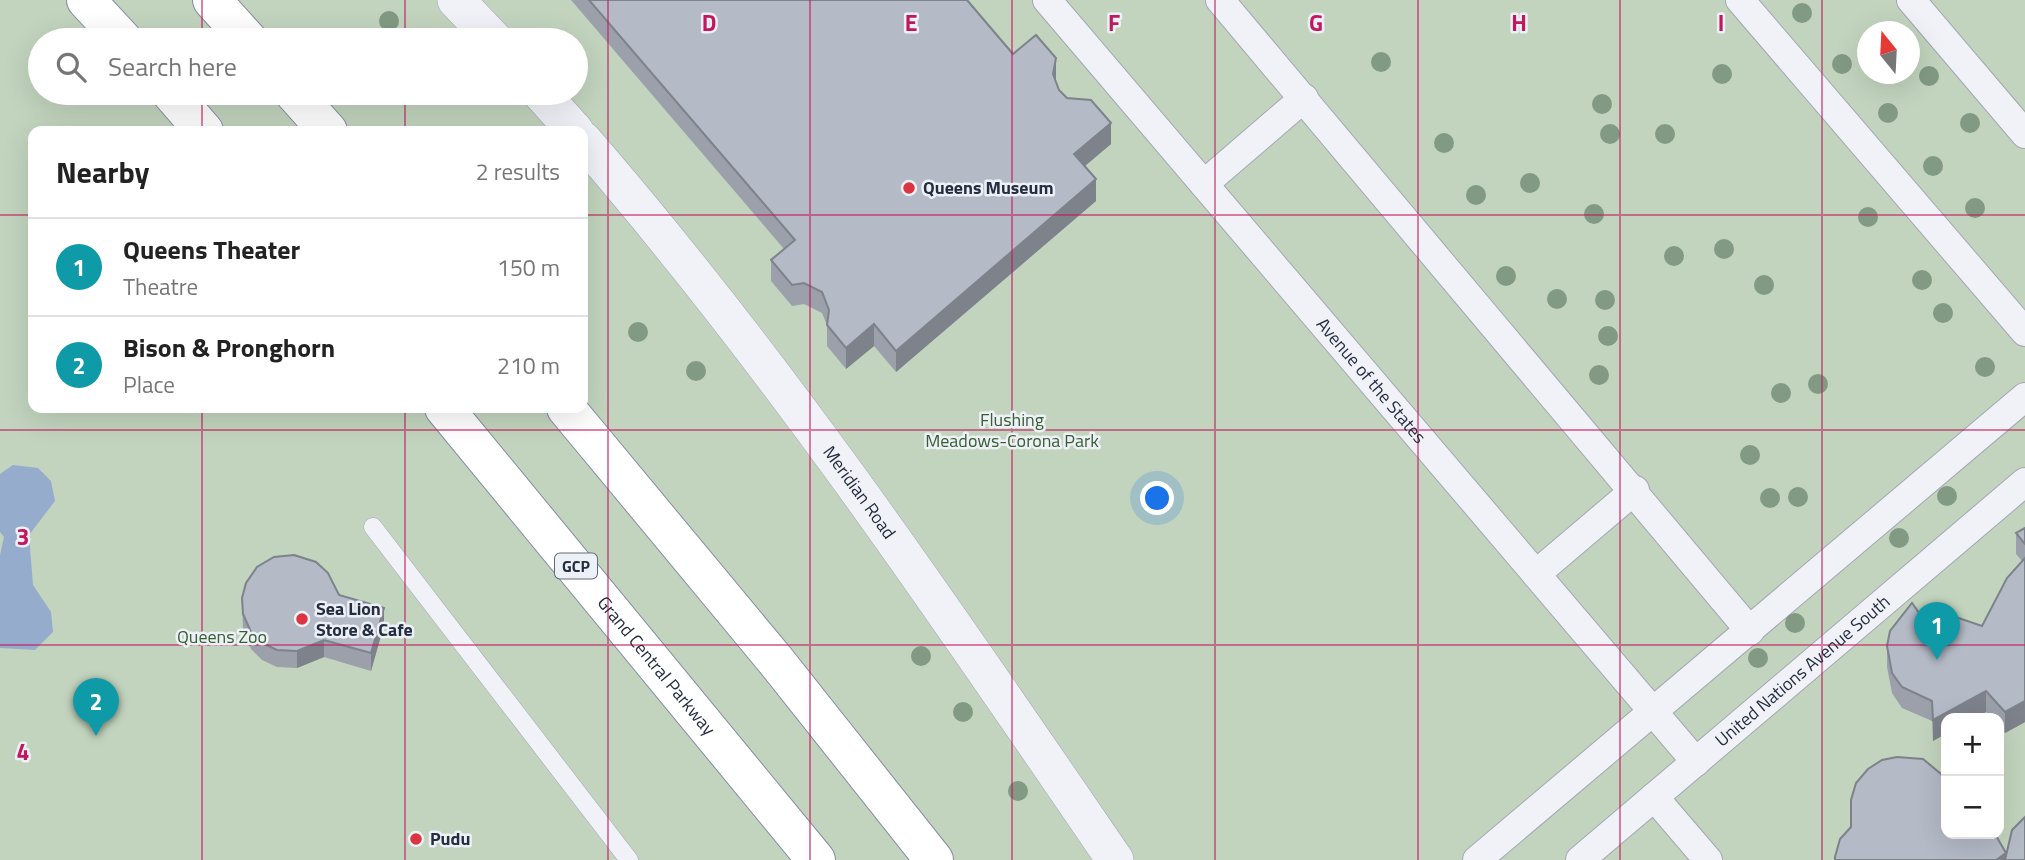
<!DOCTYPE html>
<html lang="en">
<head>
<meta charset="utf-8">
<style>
  :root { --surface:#fff; --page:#f6f6f6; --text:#222; --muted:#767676; --line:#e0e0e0; --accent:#dc3542 }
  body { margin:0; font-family:"Titillium Web",sans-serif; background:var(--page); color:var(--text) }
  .controls { position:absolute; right:21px; bottom:21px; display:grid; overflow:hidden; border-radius:14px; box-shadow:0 7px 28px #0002 }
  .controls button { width:63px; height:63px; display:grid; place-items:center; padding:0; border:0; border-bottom:2px solid var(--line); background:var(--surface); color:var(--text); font:35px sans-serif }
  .compass { position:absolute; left:1857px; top:21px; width:63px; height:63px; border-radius:50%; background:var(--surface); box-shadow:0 7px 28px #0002; rotate:342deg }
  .you { position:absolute; left:1158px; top:499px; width:24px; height:24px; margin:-18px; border:5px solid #fff; border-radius:50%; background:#1a73e8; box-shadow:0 0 0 10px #1a73e833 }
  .badge { display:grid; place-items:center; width:46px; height:46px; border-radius:50%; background:var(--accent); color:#fff; font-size:23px; font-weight:700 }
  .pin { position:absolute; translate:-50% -58px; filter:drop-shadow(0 2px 4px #0008) }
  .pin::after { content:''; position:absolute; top:37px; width:24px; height:21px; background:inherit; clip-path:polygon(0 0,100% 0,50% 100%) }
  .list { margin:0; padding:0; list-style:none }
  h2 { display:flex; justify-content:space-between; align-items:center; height:91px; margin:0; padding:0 28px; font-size:30px }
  h2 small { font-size:23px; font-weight:400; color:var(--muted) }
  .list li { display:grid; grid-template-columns:46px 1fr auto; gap:21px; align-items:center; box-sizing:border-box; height:98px; padding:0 28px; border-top:2px solid var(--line) }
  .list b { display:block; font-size:26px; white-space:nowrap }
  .list p { margin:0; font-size:23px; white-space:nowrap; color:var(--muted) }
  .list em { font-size:23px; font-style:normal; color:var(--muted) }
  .icon { flex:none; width:38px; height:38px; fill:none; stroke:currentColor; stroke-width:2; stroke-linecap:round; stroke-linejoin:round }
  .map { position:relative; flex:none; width:2025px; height:860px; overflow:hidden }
  .search { position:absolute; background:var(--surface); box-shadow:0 7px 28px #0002; left:28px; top:28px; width:560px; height:77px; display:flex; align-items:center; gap:18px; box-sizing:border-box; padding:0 24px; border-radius:38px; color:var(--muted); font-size:26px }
  .panel { position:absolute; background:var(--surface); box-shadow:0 7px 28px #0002; left:28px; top:126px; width:560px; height:287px; border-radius:14px }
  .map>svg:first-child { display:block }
</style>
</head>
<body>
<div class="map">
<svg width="2025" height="860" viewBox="0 0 2025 860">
  <rect width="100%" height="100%" fill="#dee1e9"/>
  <!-- green -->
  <path fill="#c2d4be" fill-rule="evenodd" d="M0 0H2025V860H0ZM1868 32H1910V74H1868ZM40 40H576V93H40ZM33 131H583V408H33ZM1946 718H1999V834H1946Z"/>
  <!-- water -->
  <polygon fill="#95accd" points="13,465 38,468 51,481 55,501 29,535 33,585 51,612 53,632 35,650 0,648 0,555 4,537 0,532 0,474"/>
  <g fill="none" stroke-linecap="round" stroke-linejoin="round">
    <!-- service casing -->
    <g stroke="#a3a7b3" stroke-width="19">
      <polyline id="service" points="373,527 629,860"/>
    </g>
    <!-- pedestrian casing -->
    <g stroke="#a3a7b3" stroke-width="30">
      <g id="pedestrian">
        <path id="s1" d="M1047 0 1696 762"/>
        <polyline points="1220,0 1750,631"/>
        <polyline points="1740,0 2025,332"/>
        <polyline points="1911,0 2025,134"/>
        <polyline points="1204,184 1304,98"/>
        <polyline points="1536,574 1635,490"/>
        <polyline points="1654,797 1708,860"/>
        <polyline points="1477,860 2025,397"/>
        <path id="s2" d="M1580 860 2025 482"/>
      </g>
    </g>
    <!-- minor casing -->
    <g stroke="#a3a7b3" stroke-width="38">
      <g id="minor">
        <polyline points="456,0 494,40"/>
        <polyline points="541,93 575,131"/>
        <path id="s3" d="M583 140C779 366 946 613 1115 860"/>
      </g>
    </g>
    <!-- motorway casing -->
    <g stroke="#848da1" stroke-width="40">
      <g id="motorway">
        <polyline points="86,0 123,40"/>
        <polyline points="212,0 248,40"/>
        <polyline points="171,93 204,131"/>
        <polyline points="294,93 328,131"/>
        <path id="s4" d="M444 408 816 860"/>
        <polyline points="566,408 776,661 934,860"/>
      </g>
    </g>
    <!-- service -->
    <use href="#service" stroke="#f1f2f7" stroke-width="18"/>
    <!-- pedestrian -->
    <use href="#pedestrian" stroke="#f1f2f7" stroke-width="28"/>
    <!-- minor -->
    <use href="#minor" stroke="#f1f2f7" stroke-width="37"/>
    <!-- motorway -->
    <use href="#motorway" stroke="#fff" stroke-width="38"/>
  </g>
  <!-- trees -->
  <g fill="#829a84">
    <circle cx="1802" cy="13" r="10"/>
    <circle cx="389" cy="21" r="10"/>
    <circle cx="1381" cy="62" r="10"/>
    <circle cx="1842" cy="64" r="10"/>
    <circle cx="1722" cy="74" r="10"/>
    <circle cx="1929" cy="76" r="10"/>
    <circle cx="1602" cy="104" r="10"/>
    <circle cx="1888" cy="113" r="10"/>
    <circle cx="1970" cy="123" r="10"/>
    <circle cx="1610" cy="134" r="10"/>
    <circle cx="1665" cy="134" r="10"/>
    <circle cx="1444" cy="143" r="10"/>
    <circle cx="1933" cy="166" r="10"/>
    <circle cx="1530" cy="183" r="10"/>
    <circle cx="1476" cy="195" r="10"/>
    <circle cx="1975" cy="208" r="10"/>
    <circle cx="1594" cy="214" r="10"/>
    <circle cx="1868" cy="217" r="10"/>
    <circle cx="1724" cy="249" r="10"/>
    <circle cx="1674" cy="256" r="10"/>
    <circle cx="1506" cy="276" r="10"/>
    <circle cx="1922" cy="280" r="10"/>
    <circle cx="1764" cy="285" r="10"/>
    <circle cx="1557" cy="299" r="10"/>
    <circle cx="1605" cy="300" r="10"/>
    <circle cx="1943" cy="313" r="10"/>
    <circle cx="638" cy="332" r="10"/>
    <circle cx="1608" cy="336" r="10"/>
    <circle cx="1985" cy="367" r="10"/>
    <circle cx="696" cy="371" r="10"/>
    <circle cx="1599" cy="375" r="10"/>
    <circle cx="1818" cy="384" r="10"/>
    <circle cx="1781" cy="393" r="10"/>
    <circle cx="1750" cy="455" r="10"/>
    <circle cx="1947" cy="496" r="10"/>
    <circle cx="1798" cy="497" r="10"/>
    <circle cx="1770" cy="498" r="10"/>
    <circle cx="1899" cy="538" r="10"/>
    <circle cx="1795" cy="623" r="10"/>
    <circle cx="921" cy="656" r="10"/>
    <circle cx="1758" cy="658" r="10"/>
    <circle cx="963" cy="712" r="10"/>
    <circle cx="1018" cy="791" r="10"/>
  </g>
  <!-- wall -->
  <g fill="#9ba0aa">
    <polygon points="571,0 967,0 1013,54 1055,81 1059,90 1111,144 1085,166 1096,201 896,372 874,346 846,369 827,346 827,325 822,313 804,304 792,306 771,281 771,260 784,249"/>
    <polygon points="2025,528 2025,722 2005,733 1999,726 1999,718 1992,718 1986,712 1975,718 1946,718 1933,741 1932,721 1902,708 1892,693 1887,667 1887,646 1922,617 1982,626 2022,561 2016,554 2016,533"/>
    <polygon points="339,595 384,625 371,671 324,657 297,668 277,667 262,660 251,649 243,631 242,598"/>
  </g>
  <!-- shaded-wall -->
  <g fill="#7e828b">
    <polygon points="1056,58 1056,79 1053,95 1053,74"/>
    <polygon points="1111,123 1111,144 1074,175 1074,154"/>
    <polygon points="1096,179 1096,201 896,372 896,351"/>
    <polygon points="874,324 874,346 846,369 846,348"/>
    <polygon points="384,608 384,625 371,671 371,653"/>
    <polygon points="324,640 324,657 297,668 297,651"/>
    <polygon points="1986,691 1986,712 1975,718 1946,718 1946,734 1933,741 1933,720"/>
    <polygon points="2025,701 2025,722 2005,733 2005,712"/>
    <polygon points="2006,853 2006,860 1996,860"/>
  </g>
  <!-- building -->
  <g fill="#b4bac6" stroke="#7e828b" stroke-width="2">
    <polygon points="589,0 967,0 1013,54 1036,35 1056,58 1053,74 1059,90 1067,98 1091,100 1111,123 1074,154 1096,179 896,351 874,324 846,348 827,325 829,310 822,292 804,283 792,285 771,260 795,240"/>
    <polygon points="2025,528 2025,544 2016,533"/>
    <polygon points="294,555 316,562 328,573 339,595 384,608 371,653 324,640 297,651 277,650 262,643 251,632 243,614 242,598 246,583 257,567 274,557"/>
    <polygon points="2025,558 2025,701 2005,712 1986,691 1933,720 1932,701 1902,687 1892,673 1887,646 1890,631 1912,603 1922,617 1941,612 1982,626 2007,578"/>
    <polygon points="1897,757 1923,759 1941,774 1946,783 1946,834 1995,834 2006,853 1996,860 1835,860 1835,857 1840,839 1851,827 1851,800 1856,783 1868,769 1882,760"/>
    <polygon points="2025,817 2025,860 2005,860 2012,830"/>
  </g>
  <!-- grid -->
  <path fill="none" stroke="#c2185b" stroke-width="2" stroke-opacity="0.55" d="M202 0V40M405 0V40M608 0V860M810 0V860M1012 0V860M1215 0V860M1418 0V860M1620 0V860M1822 0V860M202 93V131M405 93V131M0 215H33M583 215H2025M202 408V860M405 408V860M0 430H2025M0 645H2025"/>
  <!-- markers -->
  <g fill="#dc3542" stroke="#edf0f6" stroke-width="2.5">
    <circle cx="909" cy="188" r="7"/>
    <circle cx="302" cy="619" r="7"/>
    <circle cx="416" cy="839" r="7"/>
  </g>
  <g text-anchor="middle" stroke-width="5" stroke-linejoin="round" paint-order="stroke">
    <!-- shield labels -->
    <rect fill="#edf0f6" stroke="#616877" stroke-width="2" x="555" y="553.5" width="42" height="25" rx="5"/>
    <g font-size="16" font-weight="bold" fill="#252d41">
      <text x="576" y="572">GCP</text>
    </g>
    <!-- poi labels -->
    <g font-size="18" font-weight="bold" fill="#252d41" stroke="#edf0f6" text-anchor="start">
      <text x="923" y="194">Queens Museum</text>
      <text x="316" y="615">Sea Lion<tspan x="316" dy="21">Store &amp; Cafe</tspan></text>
      <text x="430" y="845">Pudu</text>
    </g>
    <!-- street labels -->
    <g font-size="18" fill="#252d41" stroke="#edf0f6">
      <text dy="6" stroke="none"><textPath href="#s1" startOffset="500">Avenue of the States</textPath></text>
      <text dy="6" stroke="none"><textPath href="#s3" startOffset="448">Meridian Road</textPath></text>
      <text dy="6" stroke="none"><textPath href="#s4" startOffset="334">Grand Central Parkway</textPath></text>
      <text dy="6" stroke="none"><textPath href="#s2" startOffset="292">United Nations Avenue South</textPath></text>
    </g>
    <!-- park labels -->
    <g font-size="18" fill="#365f31" stroke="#edf0f6">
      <text x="1012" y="426">Flushing<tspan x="1012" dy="21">Meadows-Corona Park</tspan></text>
      <text x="222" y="643">Queens Zoo</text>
    </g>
  </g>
  <g font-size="23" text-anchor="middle" font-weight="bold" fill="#c2185b" stroke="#edf0f6" stroke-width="5" stroke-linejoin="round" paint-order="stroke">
    <text x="709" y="31">D</text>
    <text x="911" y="31">E</text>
    <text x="1114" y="31">F</text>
    <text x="1316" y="31">G</text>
    <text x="1519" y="31">H</text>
    <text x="1721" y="31">I</text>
    <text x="23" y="545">3</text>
    <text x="23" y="760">4</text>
  </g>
</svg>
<div class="controls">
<button>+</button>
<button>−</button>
</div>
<svg class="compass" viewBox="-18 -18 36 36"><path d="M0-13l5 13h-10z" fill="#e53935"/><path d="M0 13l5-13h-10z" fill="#767676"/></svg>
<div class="you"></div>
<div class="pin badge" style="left:1937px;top:660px;background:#0f9aa8">1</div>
<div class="pin badge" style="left:96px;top:736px;background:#0f9aa8">2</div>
<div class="search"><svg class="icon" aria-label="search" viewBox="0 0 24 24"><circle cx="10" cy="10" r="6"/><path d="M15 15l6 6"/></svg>Search here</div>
<section class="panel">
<h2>Nearby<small>2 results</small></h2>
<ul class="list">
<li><span class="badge" style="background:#0f9aa8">1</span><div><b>Queens Theater</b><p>Theatre</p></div><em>150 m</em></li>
<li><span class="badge" style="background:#0f9aa8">2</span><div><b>Bison &amp; Pronghorn</b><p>Place</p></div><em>210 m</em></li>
</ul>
</section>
</div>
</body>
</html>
